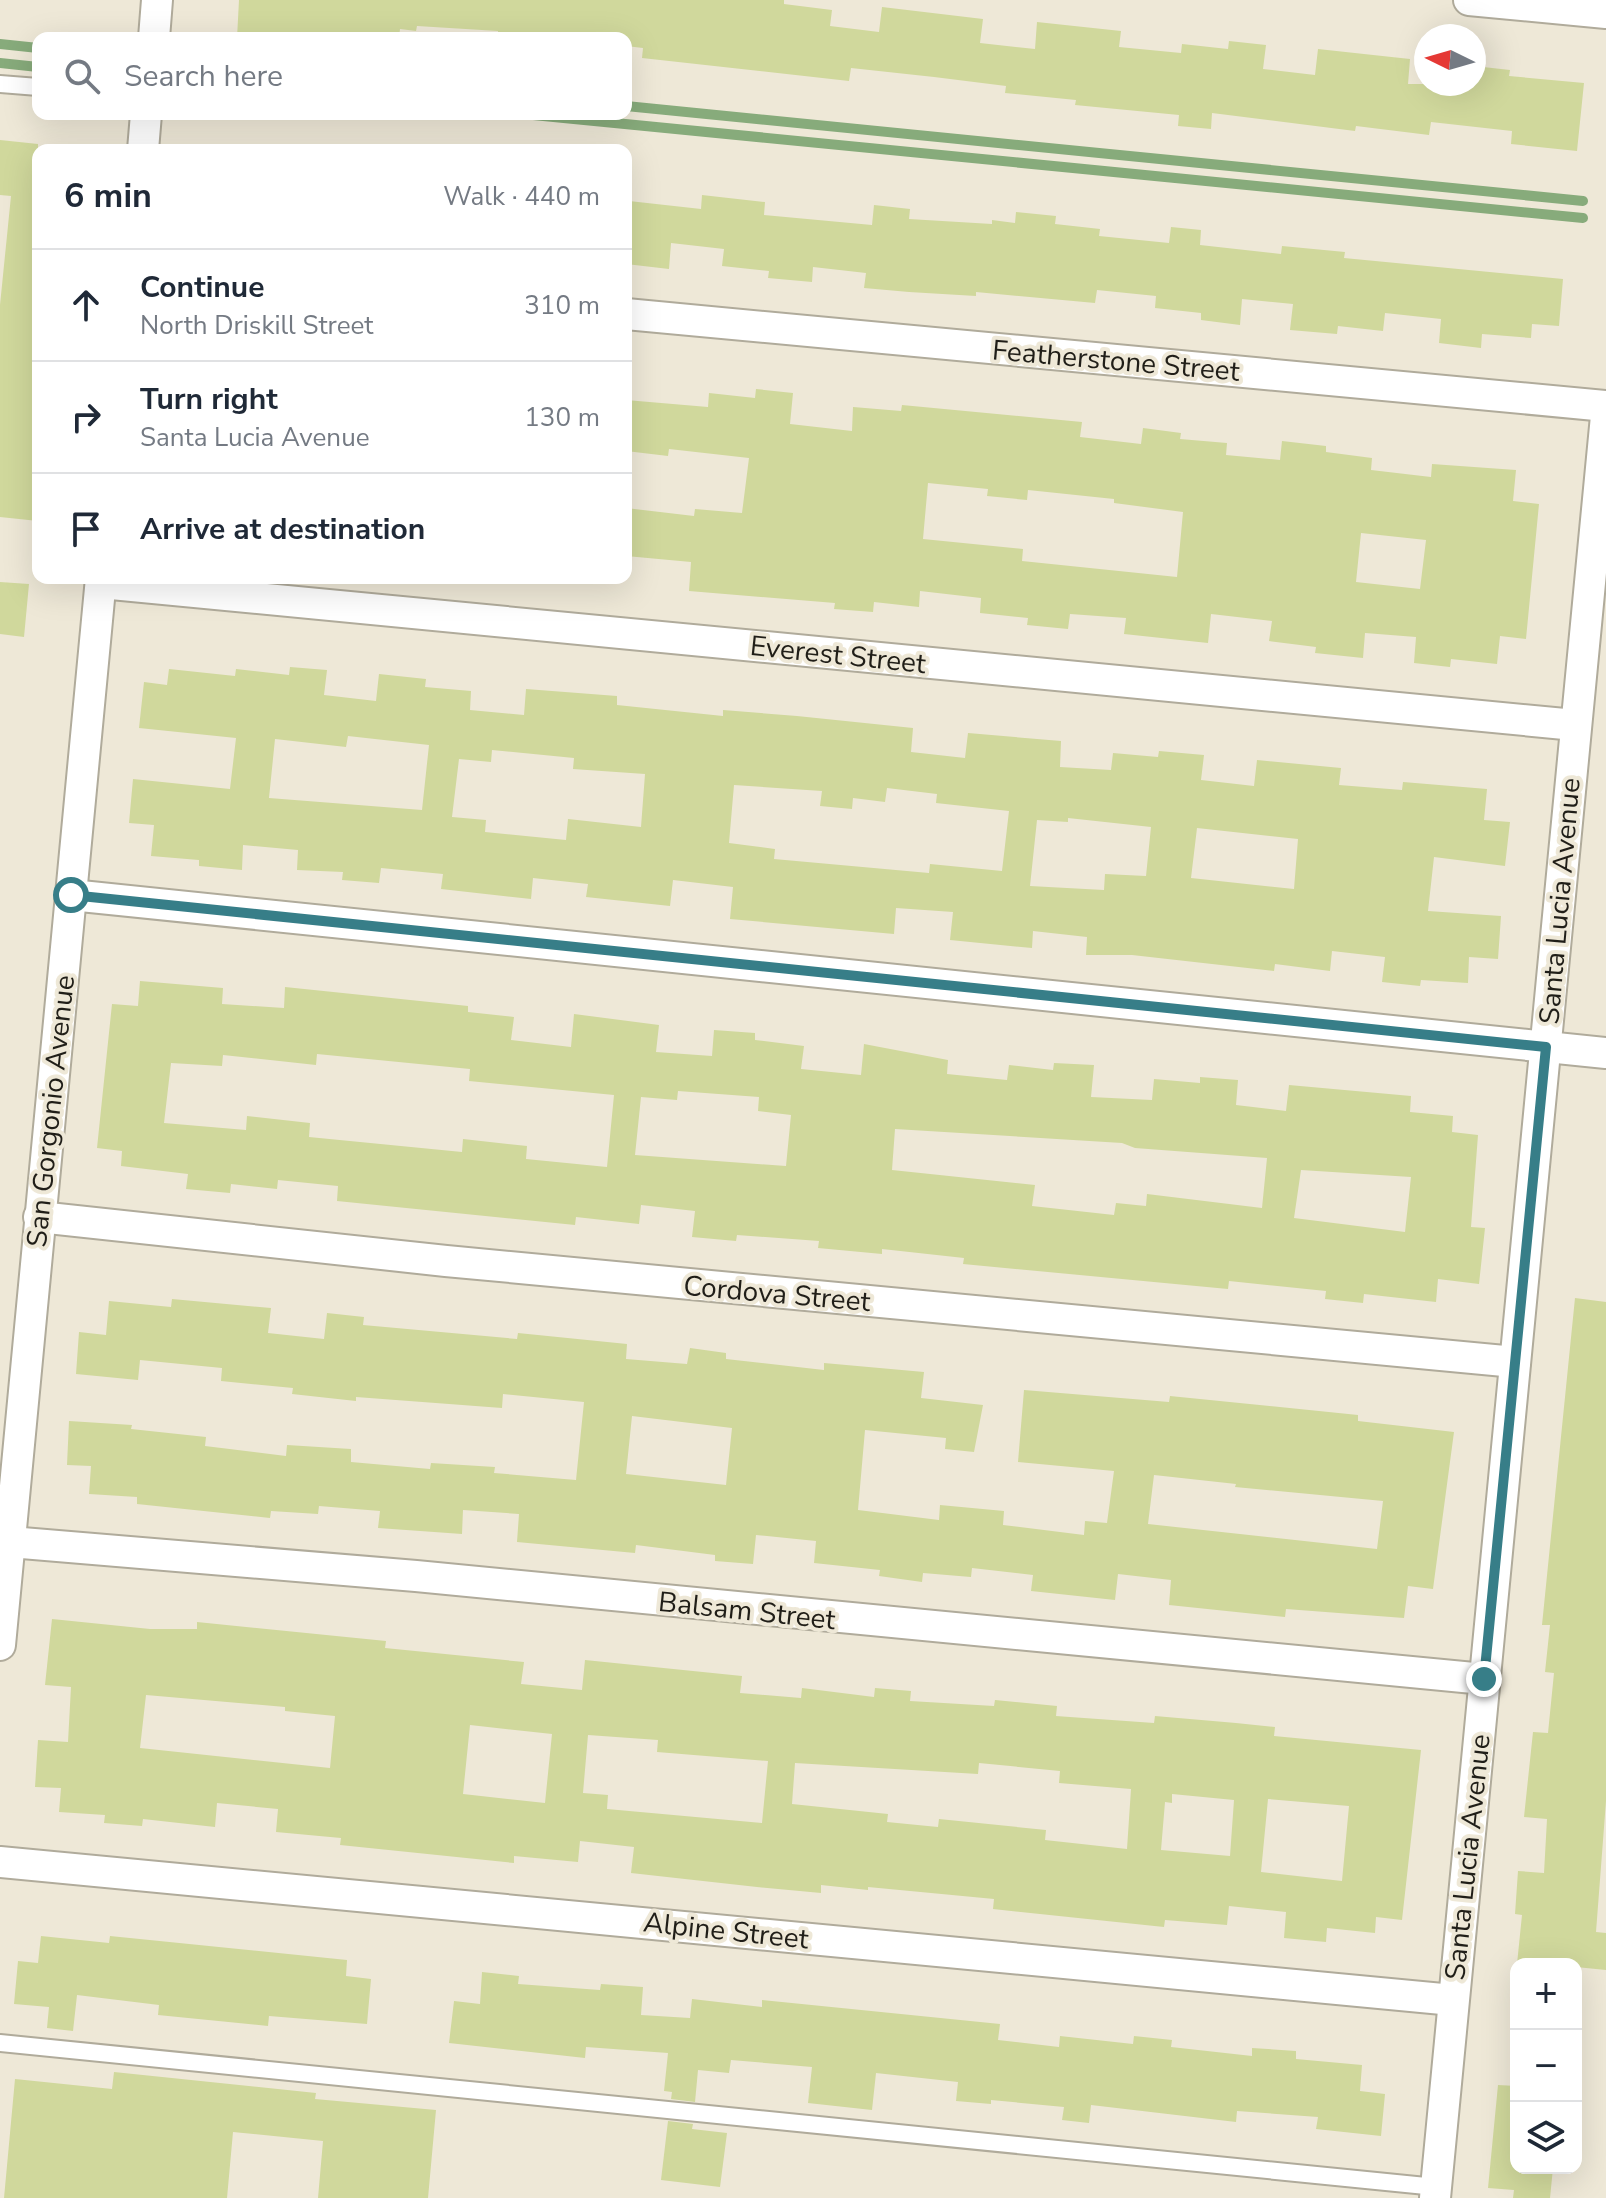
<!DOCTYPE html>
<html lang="en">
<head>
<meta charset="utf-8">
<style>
  :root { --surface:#fff; --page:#f2f2f3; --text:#1f2937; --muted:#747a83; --line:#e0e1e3 }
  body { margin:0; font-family:"Nunito Sans",sans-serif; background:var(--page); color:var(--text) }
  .controls { position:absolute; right:24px; bottom:24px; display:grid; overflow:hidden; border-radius:16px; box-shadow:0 8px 32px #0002 }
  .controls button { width:72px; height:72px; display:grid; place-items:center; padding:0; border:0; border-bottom:2px solid var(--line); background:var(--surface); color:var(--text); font:40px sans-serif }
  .compass { position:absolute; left:1414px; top:24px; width:72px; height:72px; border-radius:50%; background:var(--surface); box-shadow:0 8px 32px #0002; rotate:275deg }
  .stop { position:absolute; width:24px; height:24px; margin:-18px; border:6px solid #377e88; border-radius:50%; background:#fff }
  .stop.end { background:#377e88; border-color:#fff; box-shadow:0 2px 8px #0008 }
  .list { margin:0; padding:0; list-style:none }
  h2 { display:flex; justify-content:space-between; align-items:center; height:104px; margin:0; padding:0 32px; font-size:34px }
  h2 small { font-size:26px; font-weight:400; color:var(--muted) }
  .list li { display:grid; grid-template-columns:52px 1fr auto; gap:24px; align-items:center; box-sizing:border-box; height:112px; padding:0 32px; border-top:2px solid var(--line) }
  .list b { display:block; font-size:30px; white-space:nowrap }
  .list p { margin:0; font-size:26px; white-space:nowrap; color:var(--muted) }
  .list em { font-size:26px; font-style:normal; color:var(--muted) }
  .icon { flex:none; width:44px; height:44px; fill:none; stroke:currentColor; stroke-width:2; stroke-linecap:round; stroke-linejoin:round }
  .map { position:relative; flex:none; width:1606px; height:2198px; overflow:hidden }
  .search { position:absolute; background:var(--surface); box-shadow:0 8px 32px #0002; left:32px; top:32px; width:600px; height:88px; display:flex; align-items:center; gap:20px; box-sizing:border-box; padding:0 28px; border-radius:16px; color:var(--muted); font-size:30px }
  .panel { position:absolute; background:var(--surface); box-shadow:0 8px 32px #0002; left:32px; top:144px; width:600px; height:440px; border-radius:16px }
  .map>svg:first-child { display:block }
</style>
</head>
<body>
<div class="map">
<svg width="1606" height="2198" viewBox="0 0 1606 2198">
  <rect width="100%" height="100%" fill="#eee8d7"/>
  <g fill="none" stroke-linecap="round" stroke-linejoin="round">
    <!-- stream -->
    <g stroke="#87ab7b" stroke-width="10">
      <polyline points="0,44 38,48"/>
      <polyline points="0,63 38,67"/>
      <polyline points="626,106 1583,201"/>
      <polyline points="523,114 1583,218"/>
    </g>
  </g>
  <!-- building -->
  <g fill="#d0d89c" fill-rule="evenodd">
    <polygon points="239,0 784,0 784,4 832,10 830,26 879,32 882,7 983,19 980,43 1035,49 1037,22 1121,31 1119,47 1181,53 1182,44 1228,49 1229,41 1266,45 1263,69 1315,75 1318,49 1410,59 1408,84 1474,84 1474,66 1510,70 1509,76 1584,83 1577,151 1511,144 1512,131 1431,122 1429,135 1356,126 1355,131 1212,113 1211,129 1178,126 1179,115 1075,105 1076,100 1005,93 1006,86 934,77 851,68 849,81 642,58 643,48 626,46 626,38 498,38 498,31 417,26 416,31 400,29 399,38 237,38"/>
    <polygon points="0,140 38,144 38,521 0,517 0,305 11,196 0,195"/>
    <polygon points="702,195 765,202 764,215 872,225 874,205 910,209 909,219 992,224 992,220 1015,223 1016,212 1056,216 1055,224 1100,229 1099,236 1169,243 1171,227 1201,230 1200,245 1281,254 1282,246 1345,252 1344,258 1563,279 1559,326 1532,324 1531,338 1482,334 1481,348 1439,343 1441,319 1385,313 1383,331 1338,326 1337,334 1290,330 1293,304 1242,299 1240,325 1201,320 1201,313 1155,308 1156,296 1097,290 1095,303 976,292 976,296 909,292 864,288 866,273 813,267 812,282 768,278 769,271 722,266 724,249 671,243 669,269 626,264 629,201 701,209"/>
    <path d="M756 389 793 393 790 424 852 431 853 407 901 411 902 405 1082 422 1080 437 1141 444 1143 428 1181 433 1180 439 1227 443 1226 455 1280 460 1282 441 1326 446V452L1372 458 1371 470 1431 477 1432 464 1516 470 1513 501 1539 504 1526 639 1500 636 1497 664 1451 659 1450 667 1414 663 1416 637 1365 633 1363 658 1315 653 1316 647 1269 641 1272 621 1211 614 1208 643 1124 634 1126 618 1070 614 1068 629 1027 625 1028 618 980 613 981 598 920 591 919 607 874 602 873 612 834 609 835 603 689 591 691 562 626 556V508L694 516 695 509 742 513 749 458 669 449 668 456 626 451V400L708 407 709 393 755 398ZM928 483 988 489 987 496 1027 500 1028 490 1114 499V503L1183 512 1177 577 1022 561 1023 549 923 539ZM1361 533 1426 540 1420 589 1356 582Z"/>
    <polygon points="0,582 29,584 24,637 0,634"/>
    <path d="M290 667 327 670 324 695 376 701 379 674 426 679 425 687 471 691 470 710 524 715 526 689 617 696V705L723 716V710L797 716 913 728 911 752 965 758 968 733 1061 741 1060 767 1111 770 1113 753 1158 757 1159 751 1204 755 1201 780 1254 786 1257 760 1341 768 1339 785 1402 790 1403 782 1487 789 1484 820 1510 822 1505 866 1434 857 1428 911 1501 916 1498 959 1469 957 1468 983 1421 980 1420 986 1382 982 1385 957 1332 951 1330 971 1275 964 1274 971 1132 955H1086L1087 937 1033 931 1032 948 950 940 953 912 896 908 894 934 730 919 733 887 673 880 670 906 586 897 588 884 533 878 531 899 441 889 443 874 381 868 379 883 342 880 343 872 297 870 298 850 243 845 242 870 199 866V860L151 856 154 825 129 823 133 779 230 789 236 738 139 728 144 682 167 685 169 669 235 676 236 669 289 675ZM348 736 429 745 422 810 269 798 275 739 346 747ZM492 750 574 758 573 769 645 774 641 827 568 819 566 840 485 832 486 820 452 817 459 759 491 762ZM734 785 822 791 820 806 852 809 853 798 885 802 887 788 937 794 936 803 1009 811 1002 871 930 864 929 873 774 859 775 849 729 843ZM1068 818 1151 827 1146 876 1105 874 1104 890 1030 886 1037 820 1068 822ZM1197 828 1298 839 1294 889 1191 878Z"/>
    <path d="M140 981 223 988 222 1004 284 1008 285 987 468 1006V1012L514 1017 511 1040 571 1047 574 1014 659 1025 656 1052 712 1056 714 1030 755 1033V1040L804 1046 801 1069 861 1075 864 1044 948 1060 947 1074 1007 1080 1009 1065 1053 1070 1054 1063 1094 1065 1091 1097 1152 1100 1154 1079 1200 1083V1077L1238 1080 1236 1105 1286 1111 1289 1085 1411 1096 1410 1112 1453 1116 1452 1132 1478 1135 1471 1227 1485 1228 1479 1284 1438 1279 1436 1302 1364 1294 1363 1303 1325 1299 1326 1291 1229 1281 1228 1289 963 1264 964 1258 882 1249V1254L818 1248 819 1241 737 1235 736 1241 692 1237 695 1211 641 1205 639 1224 576 1217 575 1225 337 1201 338 1186 278 1180 277 1189 231 1184 230 1193 186 1189 188 1174 121 1166 122 1151 97 1148 112 1004 138 1006ZM317 1054 470 1069 469 1081 614 1095 607 1167 526 1159 527 1146 463 1139 462 1152 309 1137 310 1123 247 1116 246 1130 164 1123 171 1063 222 1066 223 1055 316 1065ZM678 1091 759 1097 758 1111 791 1115 786 1166 635 1155 641 1097 677 1100ZM895 1129 1122 1143 1135 1148 1267 1158 1262 1208 1147 1194 1146 1206 1116 1203 1114 1215 1032 1206 1035 1185 892 1170ZM1301 1170 1411 1177 1405 1232 1294 1218Z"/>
    <polygon points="1575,1298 1606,1302 1606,1801 1596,1932 1606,1933 1606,1970 1576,1967 1576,1964 1517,1964 1522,1915 1515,1914 1518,1871 1544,1873 1547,1819 1524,1817 1533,1732 1548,1733 1554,1673 1545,1672 1550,1625 1542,1625"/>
    <path d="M172 1299 271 1308 268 1333 324 1339 327 1313 364 1317 363 1325 517 1339 518 1333 627 1344 626 1359 687 1364 690 1348 726 1353V1359L824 1370V1363L924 1372 921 1398 983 1405 974 1452 945 1449 946 1438 865 1430 858 1510 939 1520 940 1505 1004 1511 1003 1525 1084 1535 1085 1521 1107 1523 1114 1471 1018 1462 1024 1390 1169 1402 1170 1396 1358 1415V1421L1454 1432 1433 1589 1408 1586 1404 1618 1286 1609 1285 1617 1169 1605 1171 1580 1118 1574 1115 1600 1031 1591 1033 1575 972 1568 971 1577 923 1573 922 1582 879 1576 880 1570 814 1563 816 1541 756 1535 753 1564 715 1561V1555L636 1545 635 1553 517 1542 519 1514 463 1510 462 1534 378 1528 380 1511 319 1506 318 1514 271 1511 270 1518 137 1504V1497L89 1494 91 1466 67 1465 69 1421 132 1425 131 1429 206 1437 205 1446 286 1456 287 1445 351 1449V1462L430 1469 431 1463 495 1467 494 1473 576 1480 584 1402 503 1394 502 1408 356 1397V1401L292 1394 293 1388 221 1381 222 1368 140 1360 138 1380 76 1374 79 1332 106 1335 109 1301 171 1307ZM632 1416 732 1428 726 1485 626 1474ZM1154 1475 1236 1484 1235 1487 1383 1501 1377 1549 1148 1524Z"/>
    <path d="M52 1619 150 1629H197V1622L386 1641 385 1648 524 1662 521 1684 582 1690 585 1660 742 1676 740 1693 801 1698 802 1688 874 1697 875 1688 911 1691 910 1701 994 1706 995 1700 1057 1706 1056 1716 1154 1723 1155 1716 1236 1723 1275 1727 1274 1736 1421 1750 1402 1920 1376 1917 1375 1933 1327 1928 1326 1942 1284 1938 1286 1912 1229 1906 1227 1925 1165 1920 1164 1927 993 1909 994 1899 868 1887V1890L821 1885V1893L757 1887 631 1873 634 1847 580 1841 578 1862 514 1856V1863L340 1845 341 1838 276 1832 278 1809 217 1803 215 1827 143 1819 142 1826 104 1823 105 1815 59 1812 61 1788 35 1787 38 1740 68 1742 71 1687 45 1685ZM146 1695 285 1707V1711L335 1716 330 1768 140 1748ZM470 1725 552 1734 545 1803 463 1794ZM588 1735 658 1740 657 1752 768 1761 762 1823 607 1809 608 1795 583 1793ZM795 1763 978 1774 979 1763 1060 1771 1059 1783 1131 1789 1127 1849 1045 1840 1046 1830 939 1819 938 1827 887 1822 888 1814 792 1804ZM1172 1794 1234 1800 1230 1856 1161 1850 1165 1802 1172 1803ZM1268 1799 1349 1806 1342 1881 1261 1872Z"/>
    <polygon points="41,1936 109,1943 110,1936 347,1960 346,1976 371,1979 367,2024 269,2016 268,2026 158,2015 159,2005 77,1995 73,2031 47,2028 49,2007 14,2004 18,1961 38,1963"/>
    <polygon points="482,1972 519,1976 518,1984 600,1990 601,1984 643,1987 641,2015 690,2018 692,1999 762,2007 762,2000 1000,2024 998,2040 1059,2047 1060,2036 1133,2044 1134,2036 1172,2040 1171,2047 1252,2056 1252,2048 1296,2051 1296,2059 1362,2065 1360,2091 1385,2094 1381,2136 1316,2129 1318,2117 1237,2111 1236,2122 1091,2105 1089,2123 1062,2120 1064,2107 991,2100 991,2104 956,2101 958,2082 876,2073 872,2110 808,2103 812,2067 731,2060 729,2073 698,2070 695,2102 671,2099 672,2092 664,2091 668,2053 586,2047 585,2058 449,2043 454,2001 480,2004"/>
    <polygon points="114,2072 316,2093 315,2099 436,2110 428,2198 318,2198 323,2141 233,2132 227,2198 4,2198 15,2079 112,2089"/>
    <polygon points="1498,2085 1516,2086 1516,2172 1516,2168 1553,2168 1550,2198 1513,2198 1514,2190 1488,2188"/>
    <polygon points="668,2121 693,2124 692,2129 727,2133 720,2187 661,2180"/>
  </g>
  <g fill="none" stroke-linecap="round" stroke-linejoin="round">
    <!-- lane casing -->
    <g stroke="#b0ab9b" stroke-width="20">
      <g id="lane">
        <polyline points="0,84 38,87"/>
        <polyline points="0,2043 1436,2187"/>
      </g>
    </g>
    <!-- street casing -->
    <g stroke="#b0ab9b" stroke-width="34">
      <g id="street">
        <polyline points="1469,0 1606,13"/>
        <polyline points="154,38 157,0"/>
        <polyline points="143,150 146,114"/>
        <polyline points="626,314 1606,406"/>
        <polyline points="101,583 1575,725"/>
        <polyline points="71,895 1606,1053"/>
        <polyline points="39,1217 446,1261 1515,1362"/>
        <polyline points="10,1542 416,1576 1484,1679"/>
        <polyline points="0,1645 101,578"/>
        <polyline points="0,1862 1453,2000"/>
        <polyline points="1435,2198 1606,416"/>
      </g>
    </g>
    <!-- lane -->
    <use href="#lane" stroke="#fff" stroke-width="16"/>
    <!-- street -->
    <use href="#street" stroke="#fff" stroke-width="30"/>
  </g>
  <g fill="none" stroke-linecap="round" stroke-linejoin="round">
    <!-- route -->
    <polyline stroke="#377e88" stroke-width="10" points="71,895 1546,1047 1484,1679"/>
  </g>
  <g text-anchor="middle" stroke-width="8" stroke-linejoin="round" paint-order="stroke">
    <!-- street labels -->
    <g font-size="28" fill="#201e18" stroke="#eee8d7">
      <text transform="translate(1116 360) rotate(5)" y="10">Featherstone Street</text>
      <text transform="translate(838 654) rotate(6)" y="10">Everest Street</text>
      <text transform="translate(1559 901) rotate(-85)" y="10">Santa Lucia Avenue</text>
      <text transform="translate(50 1111) rotate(-84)" y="10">San Gorgonio Avenue</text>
      <text transform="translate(777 1293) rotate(5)" y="10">Cordova Street</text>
      <text transform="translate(747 1610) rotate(6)" y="10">Balsam Street</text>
      <text transform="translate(1467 1857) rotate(-84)" y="10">Santa Lucia Avenue</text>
      <text transform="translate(726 1930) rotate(6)" y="10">Alpine Street</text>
    </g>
  </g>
</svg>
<div class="controls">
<button>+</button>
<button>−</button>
<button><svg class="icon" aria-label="layers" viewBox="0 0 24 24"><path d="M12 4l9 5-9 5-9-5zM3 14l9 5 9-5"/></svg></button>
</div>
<svg class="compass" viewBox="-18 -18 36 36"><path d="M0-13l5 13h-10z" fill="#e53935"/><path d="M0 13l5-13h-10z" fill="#747a83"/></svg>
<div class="stop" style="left:71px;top:895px"></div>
<div class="stop end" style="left:1484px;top:1679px"></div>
<div class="search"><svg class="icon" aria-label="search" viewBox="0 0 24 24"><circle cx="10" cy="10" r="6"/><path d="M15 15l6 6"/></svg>Search here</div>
<section class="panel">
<h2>6 min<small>Walk · 440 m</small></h2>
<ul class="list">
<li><svg class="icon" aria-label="ahead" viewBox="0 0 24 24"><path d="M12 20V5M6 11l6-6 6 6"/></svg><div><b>Continue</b><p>North Driskill Street</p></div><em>310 m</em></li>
<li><svg class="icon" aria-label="right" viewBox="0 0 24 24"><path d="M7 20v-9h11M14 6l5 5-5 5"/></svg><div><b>Turn right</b><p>Santa Lucia Avenue</p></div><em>130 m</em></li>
<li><svg class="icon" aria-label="arrive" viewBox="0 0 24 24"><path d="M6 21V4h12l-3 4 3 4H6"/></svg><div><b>Arrive at destination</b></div></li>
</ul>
</section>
</div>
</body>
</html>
